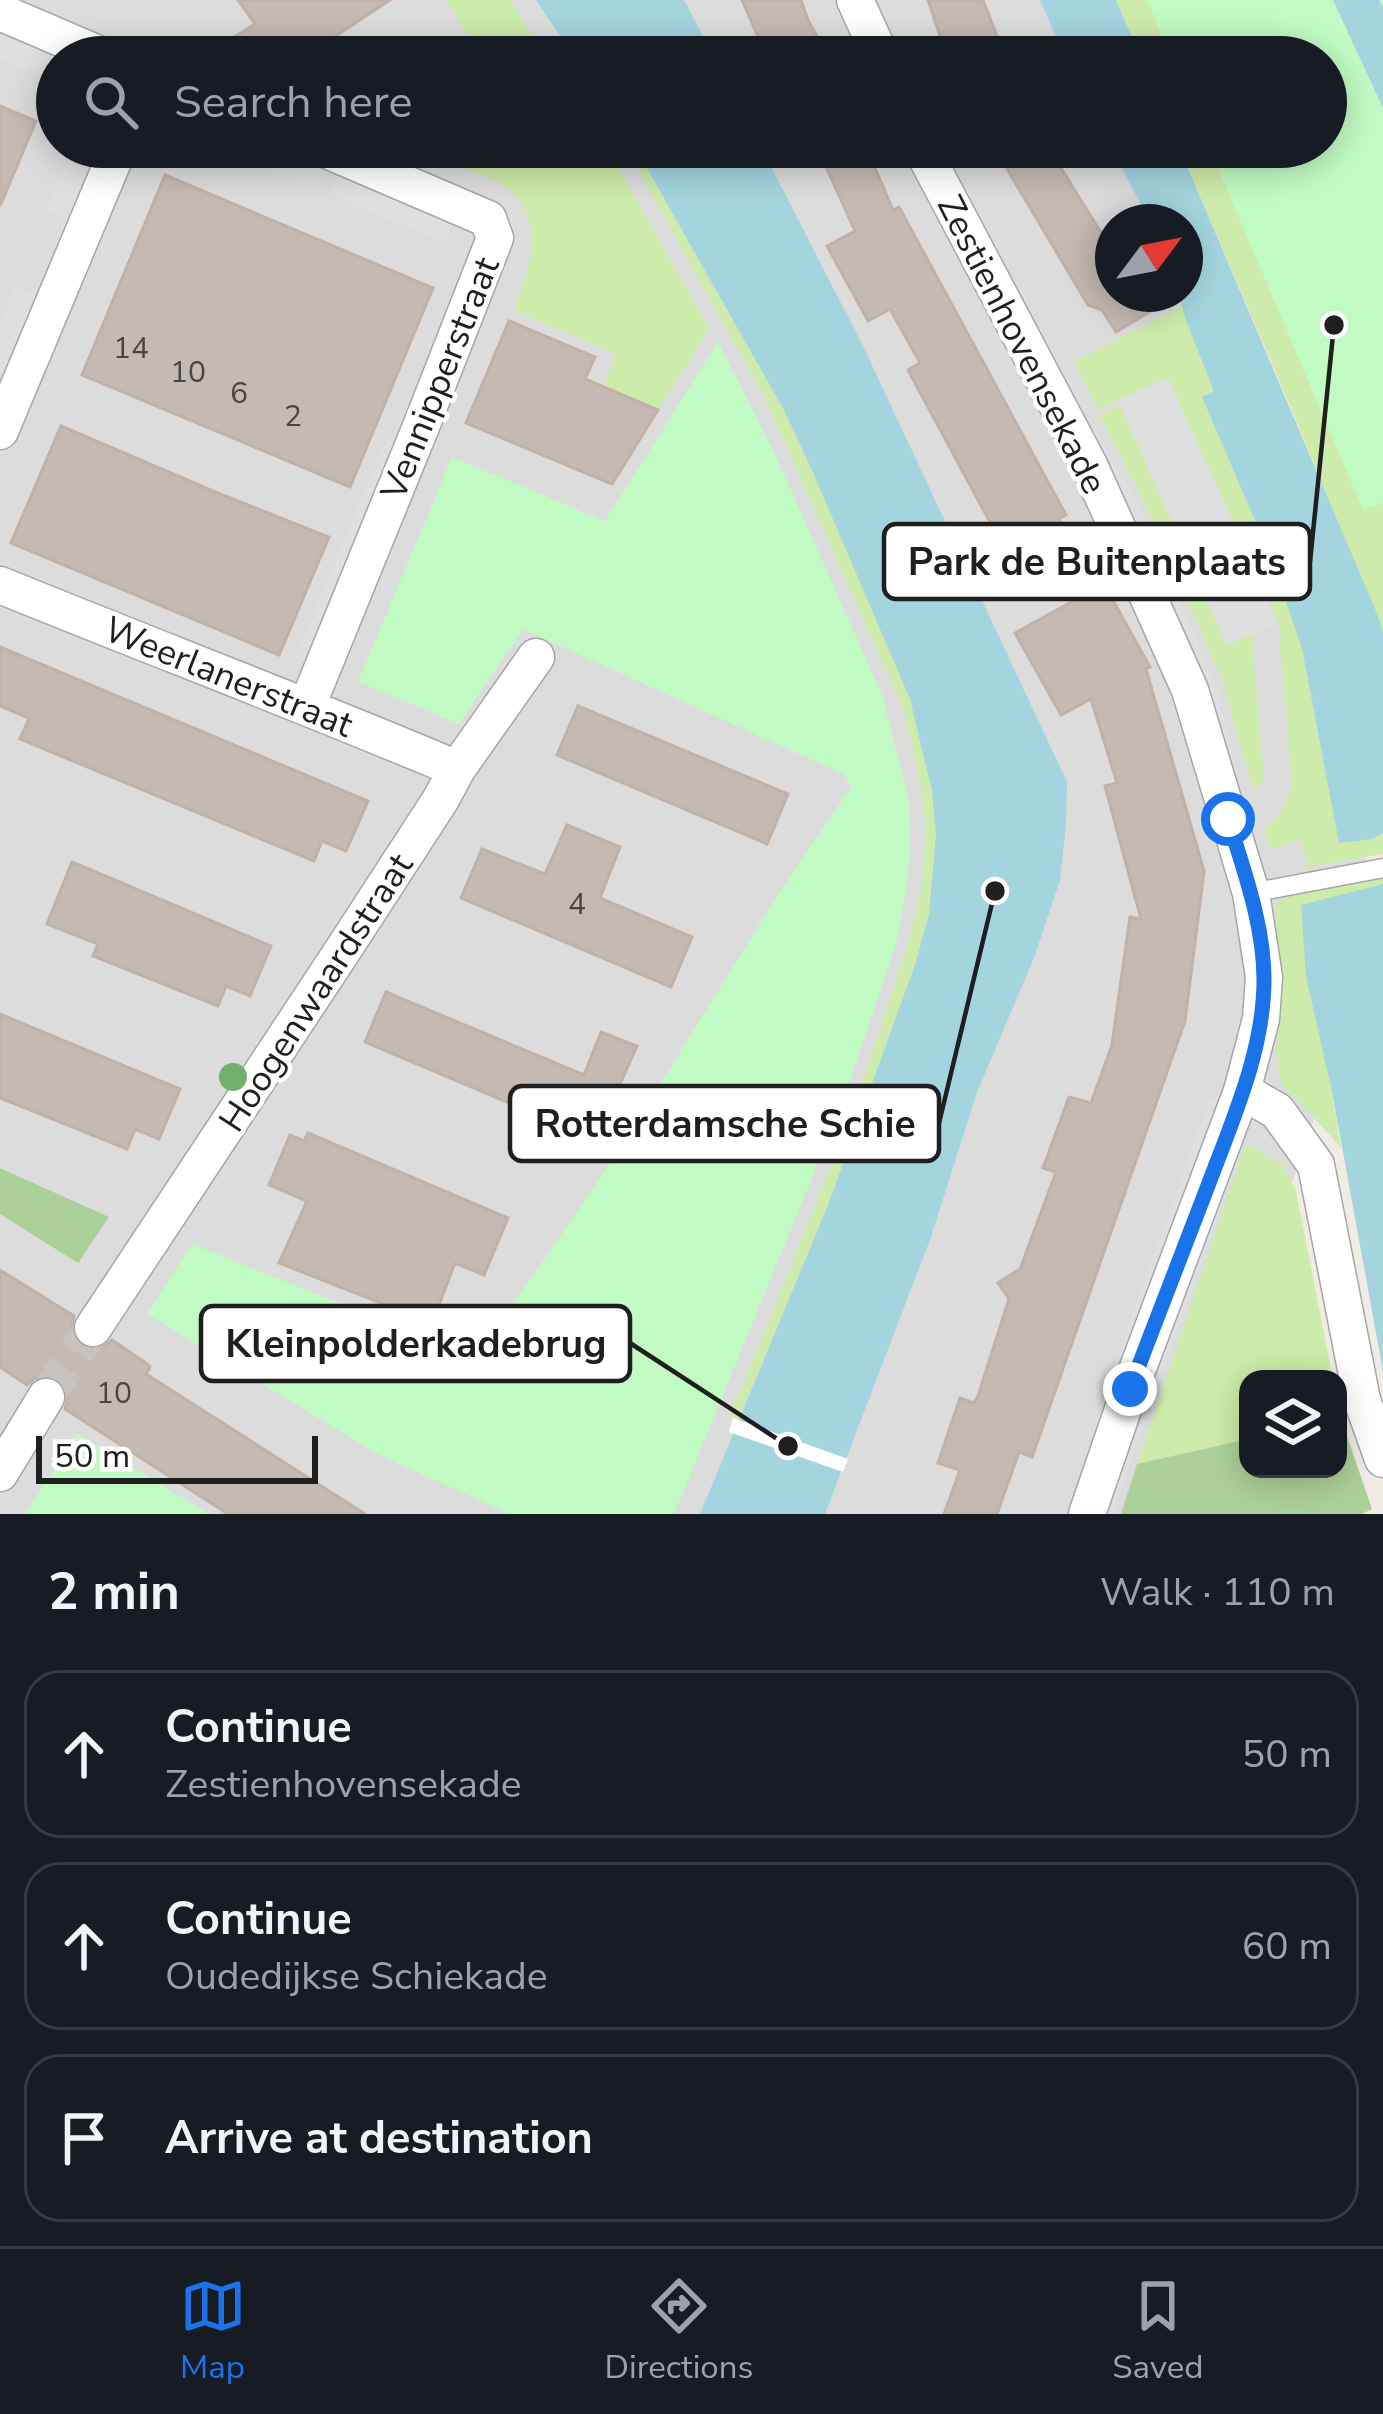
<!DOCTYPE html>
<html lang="en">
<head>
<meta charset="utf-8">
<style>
  :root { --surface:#171b24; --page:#242831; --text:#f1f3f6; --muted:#9ea1a6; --line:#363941; --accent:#1a73e8 }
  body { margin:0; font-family:"Nunito Sans",sans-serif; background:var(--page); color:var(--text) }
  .controls { position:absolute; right:36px; bottom:36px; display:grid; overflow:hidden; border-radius:24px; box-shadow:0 6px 30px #0003 }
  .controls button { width:108px; height:108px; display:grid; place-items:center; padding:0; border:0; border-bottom:3px solid var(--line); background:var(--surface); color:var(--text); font:60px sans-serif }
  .compass { position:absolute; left:1095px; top:204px; width:108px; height:108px; border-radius:50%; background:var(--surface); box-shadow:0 6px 30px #0003; rotate:58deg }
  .scale { position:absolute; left:36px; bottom:30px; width:282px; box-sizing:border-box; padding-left:12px; border:6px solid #1f1f1f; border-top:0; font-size:33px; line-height:42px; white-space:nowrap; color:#1f1f1f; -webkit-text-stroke:9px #fff; paint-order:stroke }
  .stop { position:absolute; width:36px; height:36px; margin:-27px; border:9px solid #1a73e8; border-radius:50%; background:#fff }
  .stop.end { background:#1a73e8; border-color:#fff; box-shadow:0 3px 12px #0008 }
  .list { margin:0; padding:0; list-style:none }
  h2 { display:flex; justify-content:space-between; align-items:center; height:156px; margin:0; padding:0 48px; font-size:51px }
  h2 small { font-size:39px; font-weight:400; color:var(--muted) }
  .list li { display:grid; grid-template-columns:78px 1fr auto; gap:36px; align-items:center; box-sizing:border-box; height:168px; margin:0 24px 24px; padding:0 24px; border:3px solid var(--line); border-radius:36px }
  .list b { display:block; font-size:45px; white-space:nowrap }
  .list p { margin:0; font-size:39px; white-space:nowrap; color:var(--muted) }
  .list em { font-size:39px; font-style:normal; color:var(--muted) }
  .icon { flex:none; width:66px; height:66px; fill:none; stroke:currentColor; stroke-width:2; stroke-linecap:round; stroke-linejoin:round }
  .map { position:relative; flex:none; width:1383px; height:1514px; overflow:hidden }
  .search { position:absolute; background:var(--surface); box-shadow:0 6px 30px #0003; left:36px; right:36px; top:36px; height:132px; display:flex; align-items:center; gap:30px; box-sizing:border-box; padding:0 42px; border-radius:66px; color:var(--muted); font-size:45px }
  .sheet { height:732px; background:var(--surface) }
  nav { display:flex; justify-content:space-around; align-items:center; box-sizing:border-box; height:168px; border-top:3px solid var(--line); background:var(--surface); font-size:33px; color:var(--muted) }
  nav a { display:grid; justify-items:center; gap:6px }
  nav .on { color:var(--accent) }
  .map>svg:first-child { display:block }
</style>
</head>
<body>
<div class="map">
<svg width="1383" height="1514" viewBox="0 0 1383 1514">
  <rect width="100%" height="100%" fill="#f0ebe5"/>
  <!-- residential -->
  <polygon fill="#dddcdc" points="0,0 1071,0 1096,57 57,57 57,147 1134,147 1167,222 1113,222 1113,294 1185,294 1344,648 1375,943 1177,1514 0,1514"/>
  <!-- grass -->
  <g fill="#cdebaa">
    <polygon points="446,0 509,0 546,57 483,57"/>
    <polygon points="1116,0 1171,0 1197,57 1141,57"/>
    <path d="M485 147H607L709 329 658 410 603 387 616 354 513 310C529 272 547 220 508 189 494 178 473 172 456 165Z"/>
    <path d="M625 147H635L784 410 812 470 911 699 932 791 936 835 929 914 916 962 828 1205 738 1420 730 1415C782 1287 837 1160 880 1029 899 972 921 912 925 851 929 807 913 749 902 706L766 400Z"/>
    <polygon points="1179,147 1238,147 1383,479 1383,633 1291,408"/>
    <path d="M1182 306 1214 392 1202 396 1269 553 1302 648 1339 842 1373 839 1383 833V854L1308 867 1300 840 1270 849 1264 829C1281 817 1287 803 1292 784L1278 622 1168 378 1098 410 1074 362Z"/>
    <polygon points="1120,405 1227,644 1252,634 1264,779 1254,790 1221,677 1144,502 1100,416"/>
    <polygon points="1383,873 1383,884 1301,906 1341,1148 1303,1105 1281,1084 1276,1050 1283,979 1274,908 1296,887"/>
    <polygon points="1248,1145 1282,1164 1296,1191 1333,1379 1248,1379 1248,1439 1137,1464 1244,1149"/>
  </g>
  <!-- forest -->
  <g fill="#acd099">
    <polygon points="0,1168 109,1217 78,1263 0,1214"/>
    <polygon points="1341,1419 1372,1509 1362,1514 1121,1514 1137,1464 1248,1439 1248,1469 1338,1469 1338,1420"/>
  </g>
  <!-- park -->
  <g fill="#c1fac2">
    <polygon points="1147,0 1383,0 1383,503 1363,510 1209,147 1326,147 1326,57 1171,57"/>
    <path d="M718 342 774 452 882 695 909 802 910 851 905 898 895 949 838 1115 674 1514H510L379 1455 147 1314 192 1244 450 1348H479C582 1215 670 1068 759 925 788 877 821 832 851 787L845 775 523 629 459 724 358 682 452 457 605 521Z"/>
    <polygon points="77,1433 209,1514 25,1514"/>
  </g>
  <!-- parking -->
  <g fill="#dfdfdf">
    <polygon points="0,28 70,57 57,57 57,83 0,60"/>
    <polygon points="73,147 101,147 71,221 46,211"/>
    <polygon points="214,147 279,147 324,165 315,189"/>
    <polygon points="338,172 454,220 445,243 329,195"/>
    <polygon points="15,287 39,297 5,375 0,373 0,322"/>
    <polygon points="1168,378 1278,623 1227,645 1118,400"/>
    <polygon points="1096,429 1138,505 1217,688 1238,774 1230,777 1209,691 1129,510 1087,433"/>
    <polygon points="388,435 396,439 308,649 300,646"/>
    <polygon points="1210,1098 1219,1101 1120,1376 1111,1374"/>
    <polygon points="1232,1151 1240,1154 1112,1514 1104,1514"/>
  </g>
  <!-- water -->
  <g fill="#a4d4de">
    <polygon points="536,0 684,0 714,57 574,57"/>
    <polygon points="1040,0 1116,0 1141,57 1065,57"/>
    <polygon points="1333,0 1379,0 1383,8 1383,108"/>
    <polygon points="635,147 761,147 864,348 1067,782 1066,826 1060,880 1034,958 977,1092 931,1237 825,1514 700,1514 828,1205 916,962 929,914 936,835 932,791 910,699 812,470 784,410"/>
    <polygon points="1111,147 1179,147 1378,616 1383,633 1383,833 1373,839 1339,843 1302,648 1269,553 1202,397 1214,391 1185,318 1179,294 1185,294 1185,222 1150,222"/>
    <polygon points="1383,884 1383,1371 1332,1092 1306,976 1301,905"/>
  </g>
  <!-- pier -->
  <polygon fill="#fff" points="733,1418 848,1459 843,1472 729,1432"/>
  <!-- building -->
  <g fill="#c4bab4" stroke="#c2b1a7" stroke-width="3">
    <polygon points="238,0 390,0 304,57 245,57 233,38 255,24"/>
    <polygon points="742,0 801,0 808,20 828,57 767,57"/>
    <polygon points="928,0 983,0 1005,57 947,57"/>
    <polygon points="0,106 36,121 0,206"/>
    <polygon points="817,147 866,147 893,210 899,207 1066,515 1059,519 1068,532 1012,563 908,370 920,363 890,309 868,321 827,246 855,231"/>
    <polygon points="994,147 1048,147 1113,252 1113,294 1179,294 1116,332 1102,310 1088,305"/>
    <polygon points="165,175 433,288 350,487 82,375"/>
    <polygon points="509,321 595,357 585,379 658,410 612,484 466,423"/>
    <polygon points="61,426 220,494 329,537 279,655 11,543"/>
    <polygon points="1104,584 1150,667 1146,669 1204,871 1185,1021 1032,1457 1019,1452 997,1514 944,1514 960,1470 938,1463 960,1398 974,1403 978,1396 1009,1299 998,1283 1020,1269 1056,1172 1043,1168 1069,1097 1091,1103 1112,1045 1130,917 1141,919 1105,786 1117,783 1091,699 1061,715 1015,633"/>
    <polygon points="0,647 368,801 346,851 322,841 314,861 20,739 29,718 0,706"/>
    <polygon points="578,706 788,794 767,844 557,755"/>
    <polygon points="567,825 620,847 600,898 692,937 671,987 461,898 482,849 545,874"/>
    <polygon points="72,862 271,946 250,996 226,986 218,1006 93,956 98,944 47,924"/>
    <polygon points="386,992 584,1075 601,1032 637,1046 612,1102 592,1092 575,1131 365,1042"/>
    <polygon points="0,1014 180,1089 159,1139 135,1129 127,1149 0,1098"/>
    <polygon points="308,1133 508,1218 484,1275 455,1263 432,1323 279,1263 307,1201 269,1185 290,1135 304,1141"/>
    <polygon points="0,1270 74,1316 71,1328 72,1337 80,1346 93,1350 104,1347 112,1340 147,1364 150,1367 146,1374 365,1514 228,1514 65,1409 68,1396 66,1387 59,1378 45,1375 36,1377 27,1385 0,1367"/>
  </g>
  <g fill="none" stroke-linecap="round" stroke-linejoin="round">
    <!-- street-tunnel -->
    <polyline stroke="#c6c2bd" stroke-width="36" stroke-dasharray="36 18" stroke-linecap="butt" points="46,1397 93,1328"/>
    <!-- lane casing -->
    <g stroke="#a6a6a6" stroke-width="21">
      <polyline id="lane" points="1251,893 1383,868"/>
    </g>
    <!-- street casing -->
    <g stroke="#a6a6a6" stroke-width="39">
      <g id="street">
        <polyline points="855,0 881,57"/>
        <polyline points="0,12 105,57"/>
        <polyline points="921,147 1089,465 1190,690 1251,893 1264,977 1261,1019 1242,1091 1130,1389 1087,1514"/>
        <polyline points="0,431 119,147"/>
        <path d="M0 585C152 647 306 705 457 769"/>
        <polyline points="307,706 422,424 495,238 488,219 320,147"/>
        <polyline points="1242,1091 1277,1111 1316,1165 1362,1400 1383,1459"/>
        <polyline points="93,1328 343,950 441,799 457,769 536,657"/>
        <polyline points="0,1473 46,1397"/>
      </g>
    </g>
    <!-- lane -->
    <use href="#lane" stroke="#fff" stroke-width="18"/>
    <!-- street -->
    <use href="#street" stroke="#fff" stroke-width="36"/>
  </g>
  <!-- trees -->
  <circle fill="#72b06e" cx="233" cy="1077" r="14"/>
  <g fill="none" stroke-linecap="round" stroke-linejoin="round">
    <!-- route -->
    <path stroke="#1a73e8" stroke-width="15" d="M1130 1389C1156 1320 1183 1251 1209 1183 1233 1119 1264 1050 1264 980 1264 925 1244 871 1228 819"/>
  </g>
  <g text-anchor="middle" stroke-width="9" stroke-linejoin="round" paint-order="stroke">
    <!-- number labels -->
    <g font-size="30" fill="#484644">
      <text x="131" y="358">14</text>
      <text x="188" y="382">10</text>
      <text x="239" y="403">6</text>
      <text x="293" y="426">2</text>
      <text x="577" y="914">4</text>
      <text x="114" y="1403">10</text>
    </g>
    <!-- street labels -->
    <g font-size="36" fill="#1f1f1f" stroke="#fff">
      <text transform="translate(1023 344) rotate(63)" y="13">Zestienhovensekade</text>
      <text transform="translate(439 378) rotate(-68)" y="13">Vennipperstraat</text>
      <text transform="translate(229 676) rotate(22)" y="13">Weerlanerstraat</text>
      <text transform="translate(315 992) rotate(-57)" y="13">Hoogenwaardstraat</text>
    </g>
  </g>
  <!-- callouts -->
  <path fill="none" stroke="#1f1f1f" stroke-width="4.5" d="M1334 325L1310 562M995 891L939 1123M788 1446L630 1343"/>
  <g fill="#1f1f1f" stroke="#fff" stroke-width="4.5">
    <circle cx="1334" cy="325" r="12"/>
    <circle cx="995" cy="891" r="12"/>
    <circle cx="788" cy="1446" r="12"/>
  </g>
  <g fill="#fff" stroke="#1f1f1f" stroke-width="4.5">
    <rect x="884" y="524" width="426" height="75" rx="12"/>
    <rect x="510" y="1086" width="429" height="75" rx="12"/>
    <rect x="201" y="1306" width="429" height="75" rx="12"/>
  </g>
  <g font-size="39" text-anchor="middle" font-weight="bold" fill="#1f1f1f">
    <text x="1097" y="575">Park de Buitenplaats</text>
    <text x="725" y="1137">Rotterdamsche Schie</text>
    <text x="416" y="1357">Kleinpolderkadebrug</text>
  </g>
</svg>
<div class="controls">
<button><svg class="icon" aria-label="layers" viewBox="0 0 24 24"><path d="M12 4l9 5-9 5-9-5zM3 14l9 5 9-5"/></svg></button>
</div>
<svg class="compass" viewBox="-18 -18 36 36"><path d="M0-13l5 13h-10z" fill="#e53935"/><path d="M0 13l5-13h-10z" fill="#9ea1a6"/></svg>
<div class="scale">50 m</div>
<div class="stop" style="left:1228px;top:819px"></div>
<div class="stop end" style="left:1130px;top:1389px"></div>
<div class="search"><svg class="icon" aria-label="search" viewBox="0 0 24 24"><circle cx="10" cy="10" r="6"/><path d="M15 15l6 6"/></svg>Search here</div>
</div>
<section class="sheet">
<h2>2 min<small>Walk · 110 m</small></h2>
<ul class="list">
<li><svg class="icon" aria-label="ahead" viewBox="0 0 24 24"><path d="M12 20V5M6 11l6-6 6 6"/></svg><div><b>Continue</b><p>Zestienhovensekade</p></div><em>50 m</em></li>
<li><svg class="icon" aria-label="ahead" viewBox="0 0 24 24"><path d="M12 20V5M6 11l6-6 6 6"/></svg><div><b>Continue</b><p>Oudedijkse Schiekade</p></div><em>60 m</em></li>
<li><svg class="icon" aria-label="arrive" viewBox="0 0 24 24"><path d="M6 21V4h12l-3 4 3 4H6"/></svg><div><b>Arrive at destination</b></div></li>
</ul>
</section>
<nav>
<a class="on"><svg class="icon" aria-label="map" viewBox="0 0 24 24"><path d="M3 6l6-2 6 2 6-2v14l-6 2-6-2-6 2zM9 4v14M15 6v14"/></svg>Map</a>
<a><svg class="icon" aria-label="directions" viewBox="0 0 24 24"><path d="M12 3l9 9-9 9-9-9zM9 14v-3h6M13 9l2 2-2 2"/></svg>Directions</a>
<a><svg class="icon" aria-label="saved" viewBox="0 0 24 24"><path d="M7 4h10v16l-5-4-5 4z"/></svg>Saved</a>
</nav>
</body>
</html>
